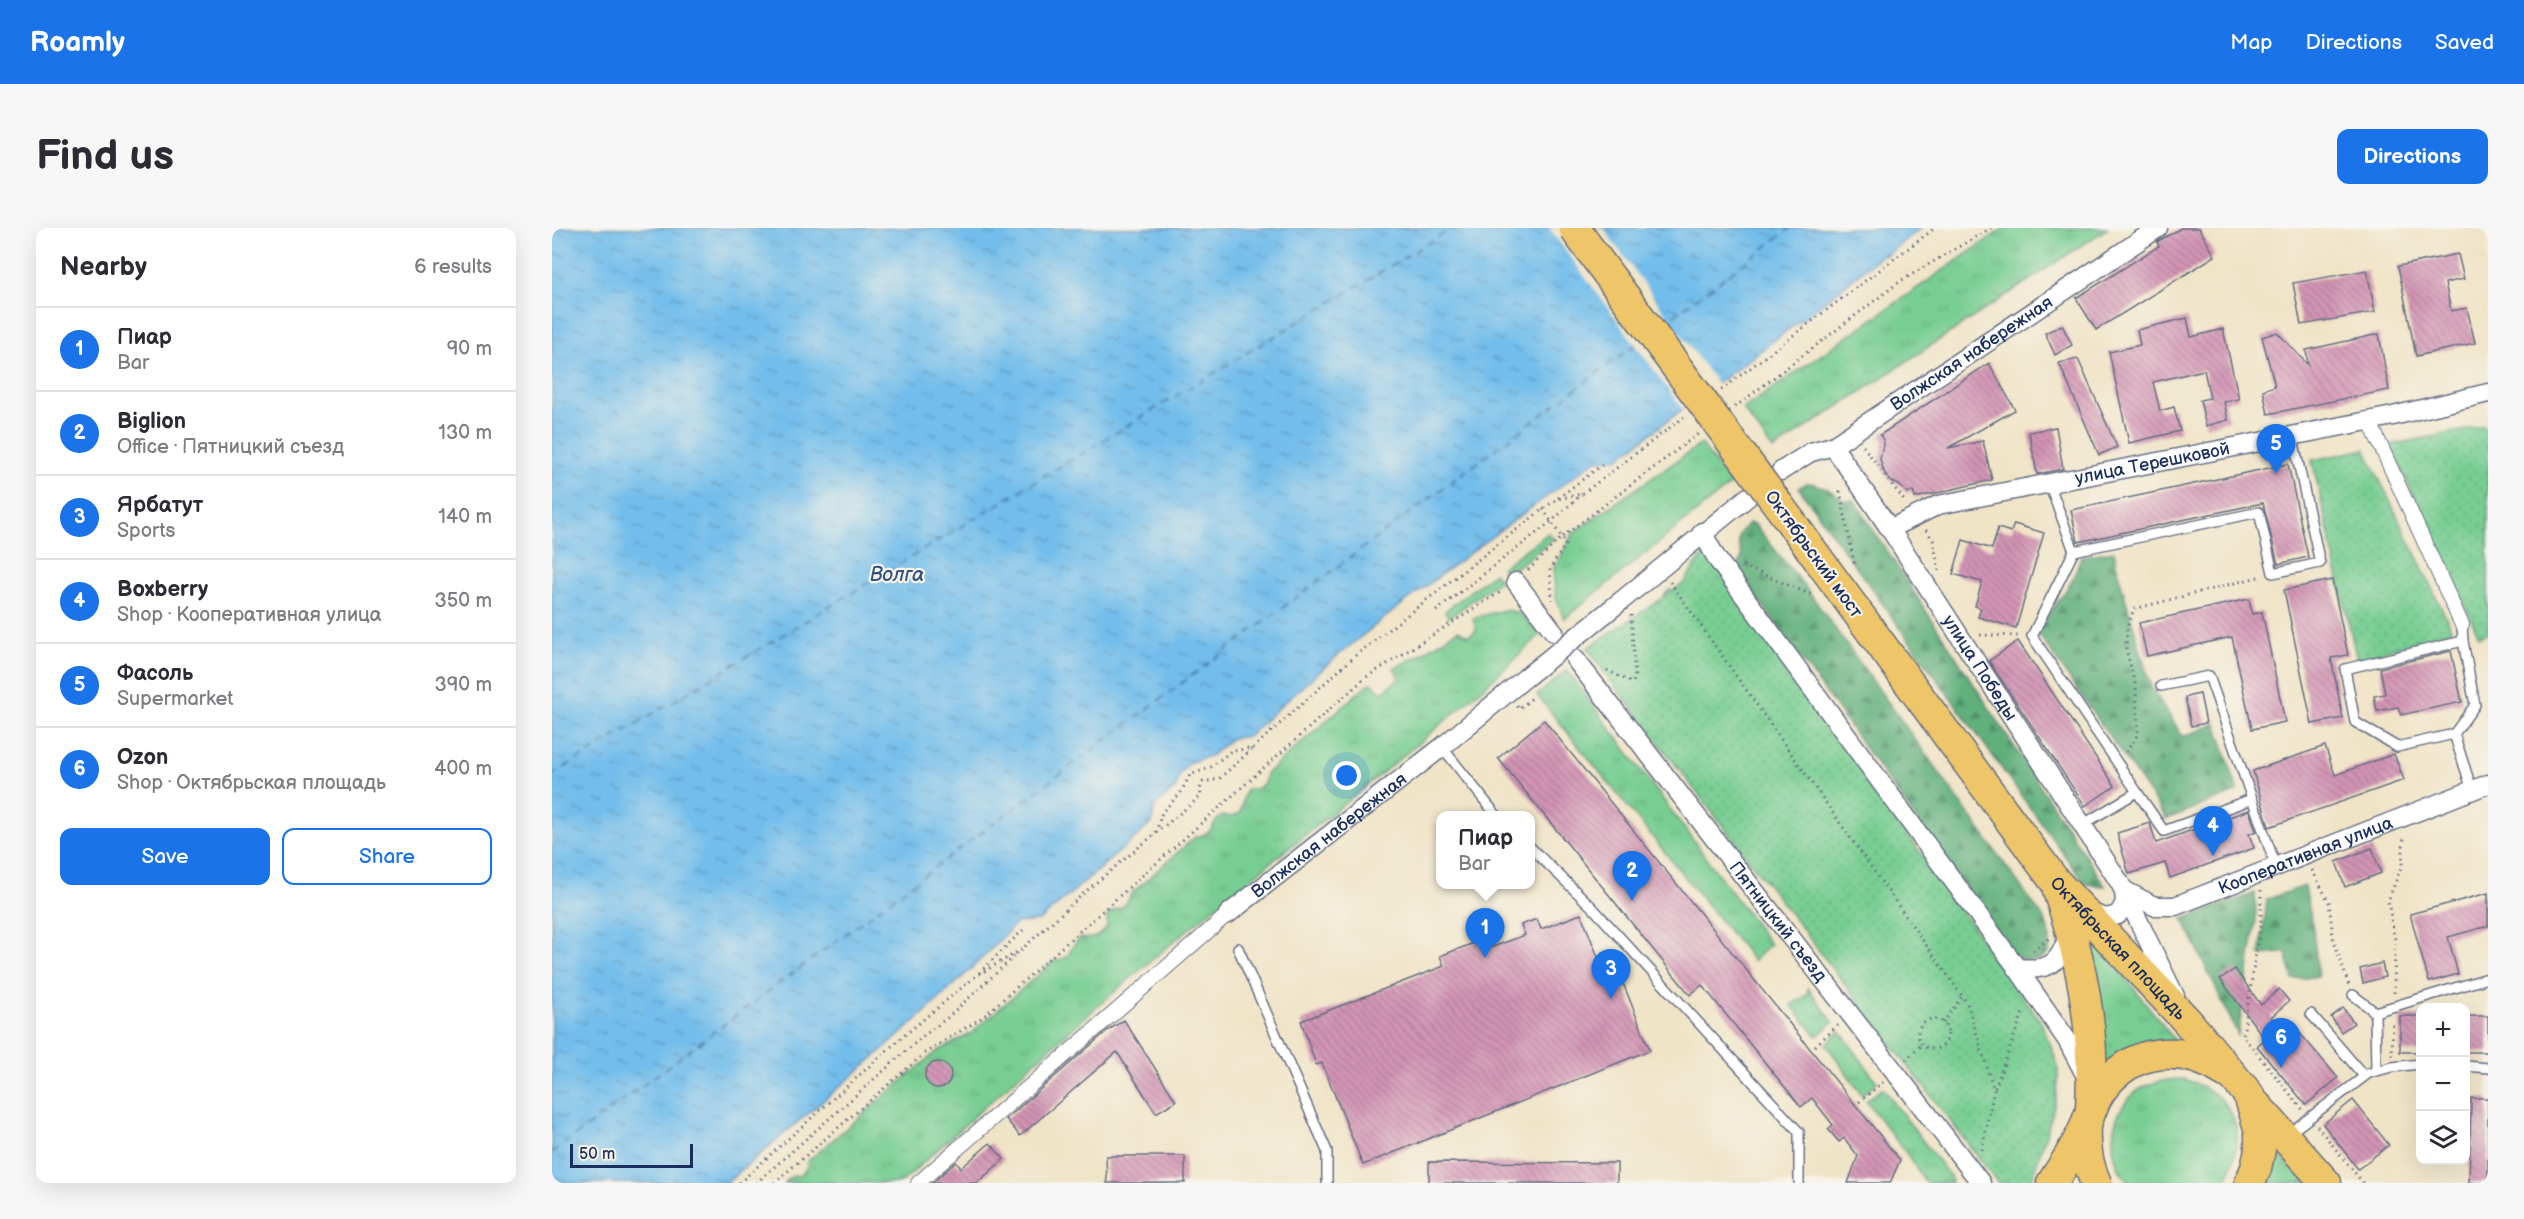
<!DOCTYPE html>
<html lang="en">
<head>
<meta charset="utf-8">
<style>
  :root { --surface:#fff; --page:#f7f7f7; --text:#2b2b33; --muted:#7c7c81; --line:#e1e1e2; --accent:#1a73e8 }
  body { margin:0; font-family:"Balsamiq Sans",sans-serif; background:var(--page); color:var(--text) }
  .controls { position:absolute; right:18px; bottom:18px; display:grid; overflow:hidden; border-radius:12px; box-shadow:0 6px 24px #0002 }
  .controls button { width:54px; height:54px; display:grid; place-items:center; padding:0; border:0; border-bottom:2px solid var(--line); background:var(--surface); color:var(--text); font:30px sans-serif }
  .scale { position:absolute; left:18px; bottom:15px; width:123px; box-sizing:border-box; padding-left:6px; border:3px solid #1b2f5e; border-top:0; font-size:16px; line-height:21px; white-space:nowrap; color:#1b2f5e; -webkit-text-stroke:4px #f7f3e8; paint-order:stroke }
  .you { position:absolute; left:795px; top:548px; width:21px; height:21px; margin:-15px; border:4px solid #fff; border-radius:50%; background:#1a73e8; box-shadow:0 0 0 9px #1a73e833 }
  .badge { display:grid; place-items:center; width:39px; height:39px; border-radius:50%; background:var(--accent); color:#fff; font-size:20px; font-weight:700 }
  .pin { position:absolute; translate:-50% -50px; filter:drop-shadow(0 2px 3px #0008) }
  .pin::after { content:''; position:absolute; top:32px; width:21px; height:18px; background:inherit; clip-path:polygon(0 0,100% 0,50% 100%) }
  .popup { position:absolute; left:884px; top:583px; width:99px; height:78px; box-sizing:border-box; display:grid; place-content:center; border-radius:12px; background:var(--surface); filter:drop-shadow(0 2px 4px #0005); font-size:20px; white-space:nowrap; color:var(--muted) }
  .popup b { font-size:22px; color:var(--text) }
  .popup::after { content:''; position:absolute; left:50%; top:100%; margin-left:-12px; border:12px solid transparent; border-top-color:var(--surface) }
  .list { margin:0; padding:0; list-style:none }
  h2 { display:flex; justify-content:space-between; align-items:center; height:78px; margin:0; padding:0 24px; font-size:26px }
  h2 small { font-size:20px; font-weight:400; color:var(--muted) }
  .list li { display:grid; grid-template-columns:39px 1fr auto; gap:18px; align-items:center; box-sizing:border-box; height:84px; padding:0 24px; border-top:2px solid var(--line) }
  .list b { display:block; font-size:22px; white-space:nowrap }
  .list p { margin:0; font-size:20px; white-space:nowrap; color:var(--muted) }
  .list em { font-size:20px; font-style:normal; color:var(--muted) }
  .actions { display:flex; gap:12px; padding:18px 24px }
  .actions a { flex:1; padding:14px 0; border:2px solid var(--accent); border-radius:12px; text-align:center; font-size:21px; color:var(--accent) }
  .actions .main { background:var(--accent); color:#fff }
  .icon { flex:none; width:33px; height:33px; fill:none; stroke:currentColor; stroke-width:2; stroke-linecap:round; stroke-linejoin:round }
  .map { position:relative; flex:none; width:1936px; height:955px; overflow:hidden; border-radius:12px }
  header { display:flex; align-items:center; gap:36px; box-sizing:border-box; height:84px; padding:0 30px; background:var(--accent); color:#fff }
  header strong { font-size:28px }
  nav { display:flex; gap:33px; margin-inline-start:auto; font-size:21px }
  .intro { display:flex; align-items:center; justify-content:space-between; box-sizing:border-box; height:144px; padding:0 36px }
  h1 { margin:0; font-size:42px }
  .button { padding:15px 27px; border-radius:12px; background:var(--accent); color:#fff; font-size:21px; font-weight:700 }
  main { display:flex; gap:36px; padding:0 36px }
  aside { flex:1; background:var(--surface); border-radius:12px; box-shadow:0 6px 24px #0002 }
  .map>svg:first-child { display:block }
</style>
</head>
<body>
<header>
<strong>Roamly</strong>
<nav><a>Map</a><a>Directions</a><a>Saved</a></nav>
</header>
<div class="intro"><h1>Find us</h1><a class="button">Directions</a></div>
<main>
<aside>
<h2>Nearby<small>6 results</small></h2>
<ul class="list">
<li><span class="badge">1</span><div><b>Пиар</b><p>Bar</p></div><em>90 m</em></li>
<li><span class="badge">2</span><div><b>Biglion</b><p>Office · Пятницкий съезд</p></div><em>130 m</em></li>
<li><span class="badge">3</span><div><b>Ярбатут</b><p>Sports</p></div><em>140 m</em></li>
<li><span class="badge">4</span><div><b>Boxberry</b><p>Shop · Кооперативная улица</p></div><em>350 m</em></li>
<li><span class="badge">5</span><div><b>Фасоль</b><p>Supermarket</p></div><em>390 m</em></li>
<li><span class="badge">6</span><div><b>Ozon</b><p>Shop · Октябрьская площадь</p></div><em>400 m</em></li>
</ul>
<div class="actions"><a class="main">Save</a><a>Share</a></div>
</aside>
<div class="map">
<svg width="1936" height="955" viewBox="0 0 1936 955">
  <defs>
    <pattern id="grass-tufts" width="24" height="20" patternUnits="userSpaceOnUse" patternTransform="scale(1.5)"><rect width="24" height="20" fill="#77cd92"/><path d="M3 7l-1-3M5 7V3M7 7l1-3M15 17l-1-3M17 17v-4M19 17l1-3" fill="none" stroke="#66b080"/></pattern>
    <pattern id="forest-firs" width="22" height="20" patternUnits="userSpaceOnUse" patternTransform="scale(1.5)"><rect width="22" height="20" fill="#61b07c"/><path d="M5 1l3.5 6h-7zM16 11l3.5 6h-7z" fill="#4f9069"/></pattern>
    <pattern id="park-dots" width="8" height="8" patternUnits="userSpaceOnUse" patternTransform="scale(1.5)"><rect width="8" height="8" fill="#77cd92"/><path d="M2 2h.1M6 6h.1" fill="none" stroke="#66b080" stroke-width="1.8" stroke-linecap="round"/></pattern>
    <pattern id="water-ripples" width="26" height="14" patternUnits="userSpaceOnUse" patternTransform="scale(1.5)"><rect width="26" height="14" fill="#72bdeb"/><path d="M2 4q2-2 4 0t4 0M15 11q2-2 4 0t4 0" fill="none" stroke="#5d9ac2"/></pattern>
    <pattern id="building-back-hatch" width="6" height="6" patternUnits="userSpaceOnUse" patternTransform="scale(1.5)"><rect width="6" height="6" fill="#d394b4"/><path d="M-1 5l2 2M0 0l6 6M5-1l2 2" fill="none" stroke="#aa7996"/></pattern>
  </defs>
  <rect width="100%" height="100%" fill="#f7f3e8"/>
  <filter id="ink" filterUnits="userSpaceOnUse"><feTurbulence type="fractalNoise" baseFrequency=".0167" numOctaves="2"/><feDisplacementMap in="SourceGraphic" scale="12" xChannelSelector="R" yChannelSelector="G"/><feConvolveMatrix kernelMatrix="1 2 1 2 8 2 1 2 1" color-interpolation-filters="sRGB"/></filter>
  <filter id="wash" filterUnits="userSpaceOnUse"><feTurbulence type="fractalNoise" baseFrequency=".008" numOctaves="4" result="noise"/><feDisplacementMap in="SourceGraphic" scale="24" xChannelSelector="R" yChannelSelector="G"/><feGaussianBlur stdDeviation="1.35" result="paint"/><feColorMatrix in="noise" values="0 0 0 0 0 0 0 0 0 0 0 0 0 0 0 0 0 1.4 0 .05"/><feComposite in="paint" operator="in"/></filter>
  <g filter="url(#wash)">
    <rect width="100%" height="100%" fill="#f0e4c7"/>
    <!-- grass -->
    <g fill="url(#grass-tufts)" stroke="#497e78" stroke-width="1.5">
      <polygon points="1452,0 1556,0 1221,222 1191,181"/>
      <polygon points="1149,216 1179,256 1012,391 1004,369 1001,342 1022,304"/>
      <polygon points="996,305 1001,311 954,347 949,340"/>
      <polygon points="942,345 948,352 897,390 893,383"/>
      <path d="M952 382 966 384 989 406C886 506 767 594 655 686 550 772 449 863 349 955H233L238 949 249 947 254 941 256 933 384 824 418 806 502 733C523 729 515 721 528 710 541 712 547 709 555 699V687C567 677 572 684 579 666L643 609C666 604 656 598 669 588 698 592 685 575 695 561H704L712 556 714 546 814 458 820 455 830 464 848 450 842 440 871 425 906 402 916 408 924 403 921 390Z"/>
      <polygon points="1015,442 1218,716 1201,733 985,467"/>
      <polygon points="1532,703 1538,704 1624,814 1552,841"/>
      <polygon points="1256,760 1281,794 1265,808 1239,777 1255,767"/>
      <polygon points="1288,803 1325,854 1310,867 1274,816"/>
      <path d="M1632 851C1684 868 1698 904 1673 953L1670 955H1577C1551 927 1557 877 1592 859 1605 852 1618 851 1632 851Z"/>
      <polygon points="1331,860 1399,950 1400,955 1374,955 1357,929 1314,873"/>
      <polygon points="1723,923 1756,955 1714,955"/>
    </g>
    <!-- forest -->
    <g fill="url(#forest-firs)" stroke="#3e706d" stroke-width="1.5">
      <path d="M1254 255C1271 256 1280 263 1293 273L1302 272 1553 658 1533 656 1247 260Z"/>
      <path d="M1197 295 1203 297 1254 360 1493 692C1504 721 1498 740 1463 730L1185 341 1190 328C1185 314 1184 305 1197 295Z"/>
      <polygon points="1562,323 1566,345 1599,459 1631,509 1664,495 1686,563 1615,591 1485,404 1520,353 1529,328"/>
      <polygon points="1753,658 1761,700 1766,748 1741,752 1734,725 1708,727 1715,671"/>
      <polygon points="1703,665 1704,692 1686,807 1631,691"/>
    </g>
    <!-- park -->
    <g fill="url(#park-dots)" stroke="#497e78" stroke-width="1.5">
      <polygon points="1932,198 1936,208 1936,405 1927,408 1838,217"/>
      <polygon points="1813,221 1900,402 1805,432 1760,232"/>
      <path d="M1154 323 1489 794C1495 810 1504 826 1506 842 1509 870 1488 923 1480 951L1476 955H1446L1052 444 1036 420 1109 371 1118 361 1120 363 1131 356Z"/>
    </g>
    <!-- water -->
    <path fill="url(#water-ripples)" stroke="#4676a4" stroke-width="1.5" d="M0 0H1369L1333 28 1331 26C1245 98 1154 163 1065 231L1044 232C926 320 803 404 697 508L680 510 660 527 638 534 627 547 624 560 602 579 600 595 487 693 464 695C375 790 272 871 174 955H0Z"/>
    <!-- pier -->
    <polygon fill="#f0e4c7" points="997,0 1051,0 1166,157 1132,183"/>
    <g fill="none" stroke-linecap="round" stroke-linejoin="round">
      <!-- ferry -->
      <g stroke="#315281" stroke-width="1.5" stroke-dasharray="8 6" stroke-linecap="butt">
        <polyline points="1110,96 1239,0"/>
        <polyline points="0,547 901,0"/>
        <polyline points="0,925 1087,114"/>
      </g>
    </g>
    <g id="blocks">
      <!-- building -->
      <g fill="url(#building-back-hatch)">
        <polygon points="1629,0 1647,0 1663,28 1544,102 1524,70 1607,18 1605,14"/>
        <polygon points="1906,26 1912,51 1893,55 1899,83 1915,80 1923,115 1864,128 1846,38"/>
        <polygon points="1815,42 1823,84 1749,97 1741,55"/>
        <polygon points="1635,90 1639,109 1671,101 1687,171 1672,174 1676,192 1654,198 1648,172 1658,170 1652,142 1601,154 1608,183 1622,179 1628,203 1577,215 1557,124 1588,117 1585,102"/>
        <polygon points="1510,97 1520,117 1503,127 1493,105"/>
        <polygon points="1725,104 1756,137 1754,122 1827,106 1837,162 1716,186 1711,162 1723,158 1710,109"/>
        <polygon points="1526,131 1565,219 1547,227 1507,135"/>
        <polygon points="1437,135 1463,182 1396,220 1431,213 1440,252 1363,270 1361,263 1355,265 1347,257 1338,253 1332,244 1328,231 1332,213 1328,207"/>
        <polygon points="1504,199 1511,241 1485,246 1477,204"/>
        <polygon points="1736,236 1756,329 1726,336 1711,275 1526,314 1519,282"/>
        <polygon points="1462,296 1492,305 1464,400 1426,389 1429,380 1423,378 1430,354 1401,346 1411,312 1440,321 1446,300 1459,304"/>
        <polygon points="1780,352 1796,427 1779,430 1791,490 1760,496 1732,362"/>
        <polygon points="1697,371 1700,386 1710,384 1733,494 1700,501 1680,409 1595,428 1587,395"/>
        <polygon points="1466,413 1563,558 1533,578 1437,433"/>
        <polygon points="1899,423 1910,474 1849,487 1846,479 1825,483 1822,468 1833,466 1828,440"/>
        <polygon points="1648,466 1654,495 1639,498 1633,469"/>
        <polygon points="992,492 1348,932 1338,955 1296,955 1306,928 1292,910 1287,914 1276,901 1281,897 1260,870 1249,879 1150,757 1138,767 946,530"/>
        <polygon points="1773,518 1783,547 1842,526 1852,552 1717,599 1701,543"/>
        <polygon points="1697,582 1704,603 1697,606 1702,620 1618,650 1613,635 1577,646 1565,605 1598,595 1604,615"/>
        <polygon points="1820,620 1829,645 1793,659 1784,634"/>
        <polygon points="1936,665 1936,698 1896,709 1906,746 1877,754 1858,686"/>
        <polygon points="1029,686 1052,744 1064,738 1098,822 811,937 770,835 764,837 749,793 892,738 888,728 935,710 938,720 973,707 969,697 985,691 989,701"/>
        <polygon points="1830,735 1833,749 1811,755 1808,741"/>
        <polygon points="1683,741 1709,777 1727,761 1737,773 1719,789 1738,812 1747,804 1786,850 1754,877 1705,818 1713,811 1668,751"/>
        <polygon points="1791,780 1802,795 1789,804 1779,789"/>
        <rect x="1848" y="788" width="21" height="36"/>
        <rect x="1914" y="788" width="22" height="36"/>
        <polygon points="572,792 624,873 604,885 565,824 468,908 454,891 555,803"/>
        <circle cx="386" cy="847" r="13"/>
        <polygon points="1919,870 1936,870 1936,955 1917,955"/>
        <polygon points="1801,872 1837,917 1806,941 1771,896"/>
        <polygon points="438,915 452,931 425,955 380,955 404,934 409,940"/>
        <polygon points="554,928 633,928 633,955 555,955"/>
        <polygon points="877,934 1065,935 1065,955 877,955"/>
      </g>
    </g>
  </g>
  <g filter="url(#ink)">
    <use href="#blocks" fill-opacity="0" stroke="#666e83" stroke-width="1.5"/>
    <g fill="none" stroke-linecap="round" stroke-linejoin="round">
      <!-- service casing -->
      <g stroke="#666e83" stroke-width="12">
        <g id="service">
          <polyline points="1497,255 1522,323 1707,284 1721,345 1768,335 1740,206"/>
          <polyline points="1522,323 1480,408 1585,564 1530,597"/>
          <polyline points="1910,397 1911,413 1923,477 1902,506 1920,562"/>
          <polyline points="1609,458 1657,448 1724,639"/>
          <polyline points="1902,506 1845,519 1803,494 1793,441 1911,413"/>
          <polyline points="890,519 945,588"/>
          <polyline points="1585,564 1612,603 1700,571"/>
          <polyline points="978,619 1040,679 1247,904 1247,955"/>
          <polyline points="686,720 775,923 775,955"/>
          <polyline points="1801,767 1823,784"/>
          <polyline points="1759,786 1812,848"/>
          <polyline points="1914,838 1936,840"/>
          <polyline points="1824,843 1823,784 1936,750"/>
          <polyline points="1736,906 1817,845 1840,839 1868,836"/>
        </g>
      </g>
      <!-- pedestrian casing -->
      <g stroke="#666e83" stroke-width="16">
        <g id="pedestrian">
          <polyline points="1817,192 1910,397"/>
          <polyline points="366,955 676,686"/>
        </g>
      </g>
      <!-- minor casing -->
      <g stroke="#666e83" stroke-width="21">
        <g id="minor">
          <path id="s1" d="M1281 218 1338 301 1568 655 1623 768"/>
          <path id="s2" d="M1229 243 1259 224 1281 218 1606 0"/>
          <path id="s3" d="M1338 301 1386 277 1841 188 1936 165"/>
          <polyline points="1150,304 1165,331 1463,737 1515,812 1536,852"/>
          <polyline points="964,354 1002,404"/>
          <polyline points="1069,373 1196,269"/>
          <path id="s4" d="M1023 431 1429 955"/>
          <path id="s5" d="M1572 662 1602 678H1623L1936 556"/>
          <polyline points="1536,684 1554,690 1566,687 1573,675 1572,662"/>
          <path id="s6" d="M676 686 890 519 973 450"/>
          <path d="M1465 740C1499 743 1507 736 1517 705"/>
        </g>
      </g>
      <!-- primary casing -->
      <g stroke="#666e83" stroke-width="33">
        <g id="primary">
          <path id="s7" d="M1236 290 1502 652 1635 793 1697 867 1708 903V922L1704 940 1698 955"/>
          <path d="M1506 663C1531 734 1543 805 1539 880"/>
          <polyline points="1704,877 1774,955"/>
          <path d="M1534 897C1533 918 1535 935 1544 955"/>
          <path d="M1500 955C1512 937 1524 919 1533 899 1538 886 1541 873 1550 861 1581 819 1631 816 1673 844"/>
        </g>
      </g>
      <!-- path -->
      <g stroke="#666e83" stroke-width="3" stroke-dasharray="1.5 4.5" stroke-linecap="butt">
        <polyline points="1169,162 1383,0"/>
        <polyline points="1183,179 1350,52 1439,0"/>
        <polyline points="1311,218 1354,275"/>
        <polyline points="1288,263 1302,335 1299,337"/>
        <polyline points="1006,270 1050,237"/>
        <polyline points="991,281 1014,316 998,341 1000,372"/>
        <polyline points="1374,302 1381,312 1387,343"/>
        <polyline points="1191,338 1260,367 1262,365"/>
        <polyline points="976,342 1009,310 1146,206"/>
        <polyline points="1118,354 1415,775 1442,862 1429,926"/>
        <polyline points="884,383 1000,293 1030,266"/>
        <polyline points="1428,407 1469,408"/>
        <polyline points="1055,442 1080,455 1083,451 1079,386"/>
        <polyline points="965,478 967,481 981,469"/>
        <polyline points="1574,524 1586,506 1584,459 1574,421 1575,399 1582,381 1710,348"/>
        <polyline points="604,605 649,568 648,561 651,554 667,551 700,521"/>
        <polyline points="1760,642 1777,674 1781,709 1797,758"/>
        <polyline points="1709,662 1709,692 1691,808 1751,882"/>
        <polyline points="1481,723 1497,710"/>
        <polyline points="427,745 473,700"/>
        <polyline points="1842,765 1843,712 1836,673 1850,637 1852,607"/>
        <circle cx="1381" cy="806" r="15"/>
        <polyline points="1391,795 1410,768"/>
        <polyline points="1263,818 1286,797"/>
        <polyline points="1840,828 1841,792"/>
        <polyline points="1354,832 1370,816"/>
        <polyline points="1443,860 1472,782"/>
        <polyline points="1307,874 1331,854"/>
        <polyline points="1765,898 1811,955"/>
        <polyline points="187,955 349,810 424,748 469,722 540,658 604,605 610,584 628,566 638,547 659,539 679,523 701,520 804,427 991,281 1005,271 1030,266 1132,189"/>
        <polyline points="204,955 370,809 395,790 466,725"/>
        <polyline points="222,955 373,825 431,789 813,450 950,363"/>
      </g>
      <!-- service -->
      <use href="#service" stroke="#fff" stroke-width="9"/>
      <!-- pedestrian -->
      <use href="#pedestrian" stroke="#fff" stroke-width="14"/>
      <!-- minor -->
      <use href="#minor" stroke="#fff" stroke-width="18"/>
      <!-- primary -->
      <use href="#primary" stroke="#eec569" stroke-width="30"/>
      <!-- minor-bridge casing -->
      <g stroke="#666e83" stroke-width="21" stroke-linecap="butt">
        <polyline id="minor-bridge" points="973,450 1069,373"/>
      </g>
      <!-- primary-bridge casing -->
      <g stroke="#666e83" stroke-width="33" stroke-linecap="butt">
        <polyline id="primary-bridge" points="1022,0 1236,290"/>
      </g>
      <!-- minor-bridge -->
      <use href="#minor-bridge" stroke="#fff" stroke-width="18"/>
      <!-- primary-bridge -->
      <use href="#primary-bridge" stroke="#eec569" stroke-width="30"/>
    </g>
  </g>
  <g text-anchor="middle" stroke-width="4.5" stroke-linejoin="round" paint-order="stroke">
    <!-- street labels -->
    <g font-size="18" fill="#1b2f5e" stroke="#f7f3e8">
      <text dy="6" stroke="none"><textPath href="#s2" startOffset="225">Волжская набережная</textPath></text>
      <text dy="6" stroke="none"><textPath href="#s3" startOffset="272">улица Терешковой</textPath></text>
      <text transform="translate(1262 326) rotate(54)" y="6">Октябрьский мост</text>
      <text dy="6" stroke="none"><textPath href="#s1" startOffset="266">улица Победы</textPath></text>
      <text dy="6" stroke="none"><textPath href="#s6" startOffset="128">Волжская набережная</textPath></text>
      <text dy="6" stroke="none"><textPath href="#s5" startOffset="195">Кооперативная улица</textPath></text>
      <text dy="6" stroke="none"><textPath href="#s4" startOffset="332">Пятницкий съезд</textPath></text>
      <text dy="6" stroke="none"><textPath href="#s7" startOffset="543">Октябрьская площадь</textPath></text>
    </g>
    <!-- water labels -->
    <g font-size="20" font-style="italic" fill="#315281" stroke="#f7f3e8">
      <text x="345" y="353">Волга</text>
    </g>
  </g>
</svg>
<div class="controls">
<button>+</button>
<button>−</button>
<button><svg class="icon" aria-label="layers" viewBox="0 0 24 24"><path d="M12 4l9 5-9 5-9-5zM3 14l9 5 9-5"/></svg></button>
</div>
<div class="scale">50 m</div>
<div class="you"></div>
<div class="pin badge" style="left:933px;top:730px">1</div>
<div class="popup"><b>Пиар</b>Bar</div>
<div class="pin badge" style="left:1080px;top:673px">2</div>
<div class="pin badge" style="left:1059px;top:771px">3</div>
<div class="pin badge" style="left:1661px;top:628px">4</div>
<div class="pin badge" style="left:1724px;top:246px">5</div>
<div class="pin badge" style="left:1729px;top:840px">6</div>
</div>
</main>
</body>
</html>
